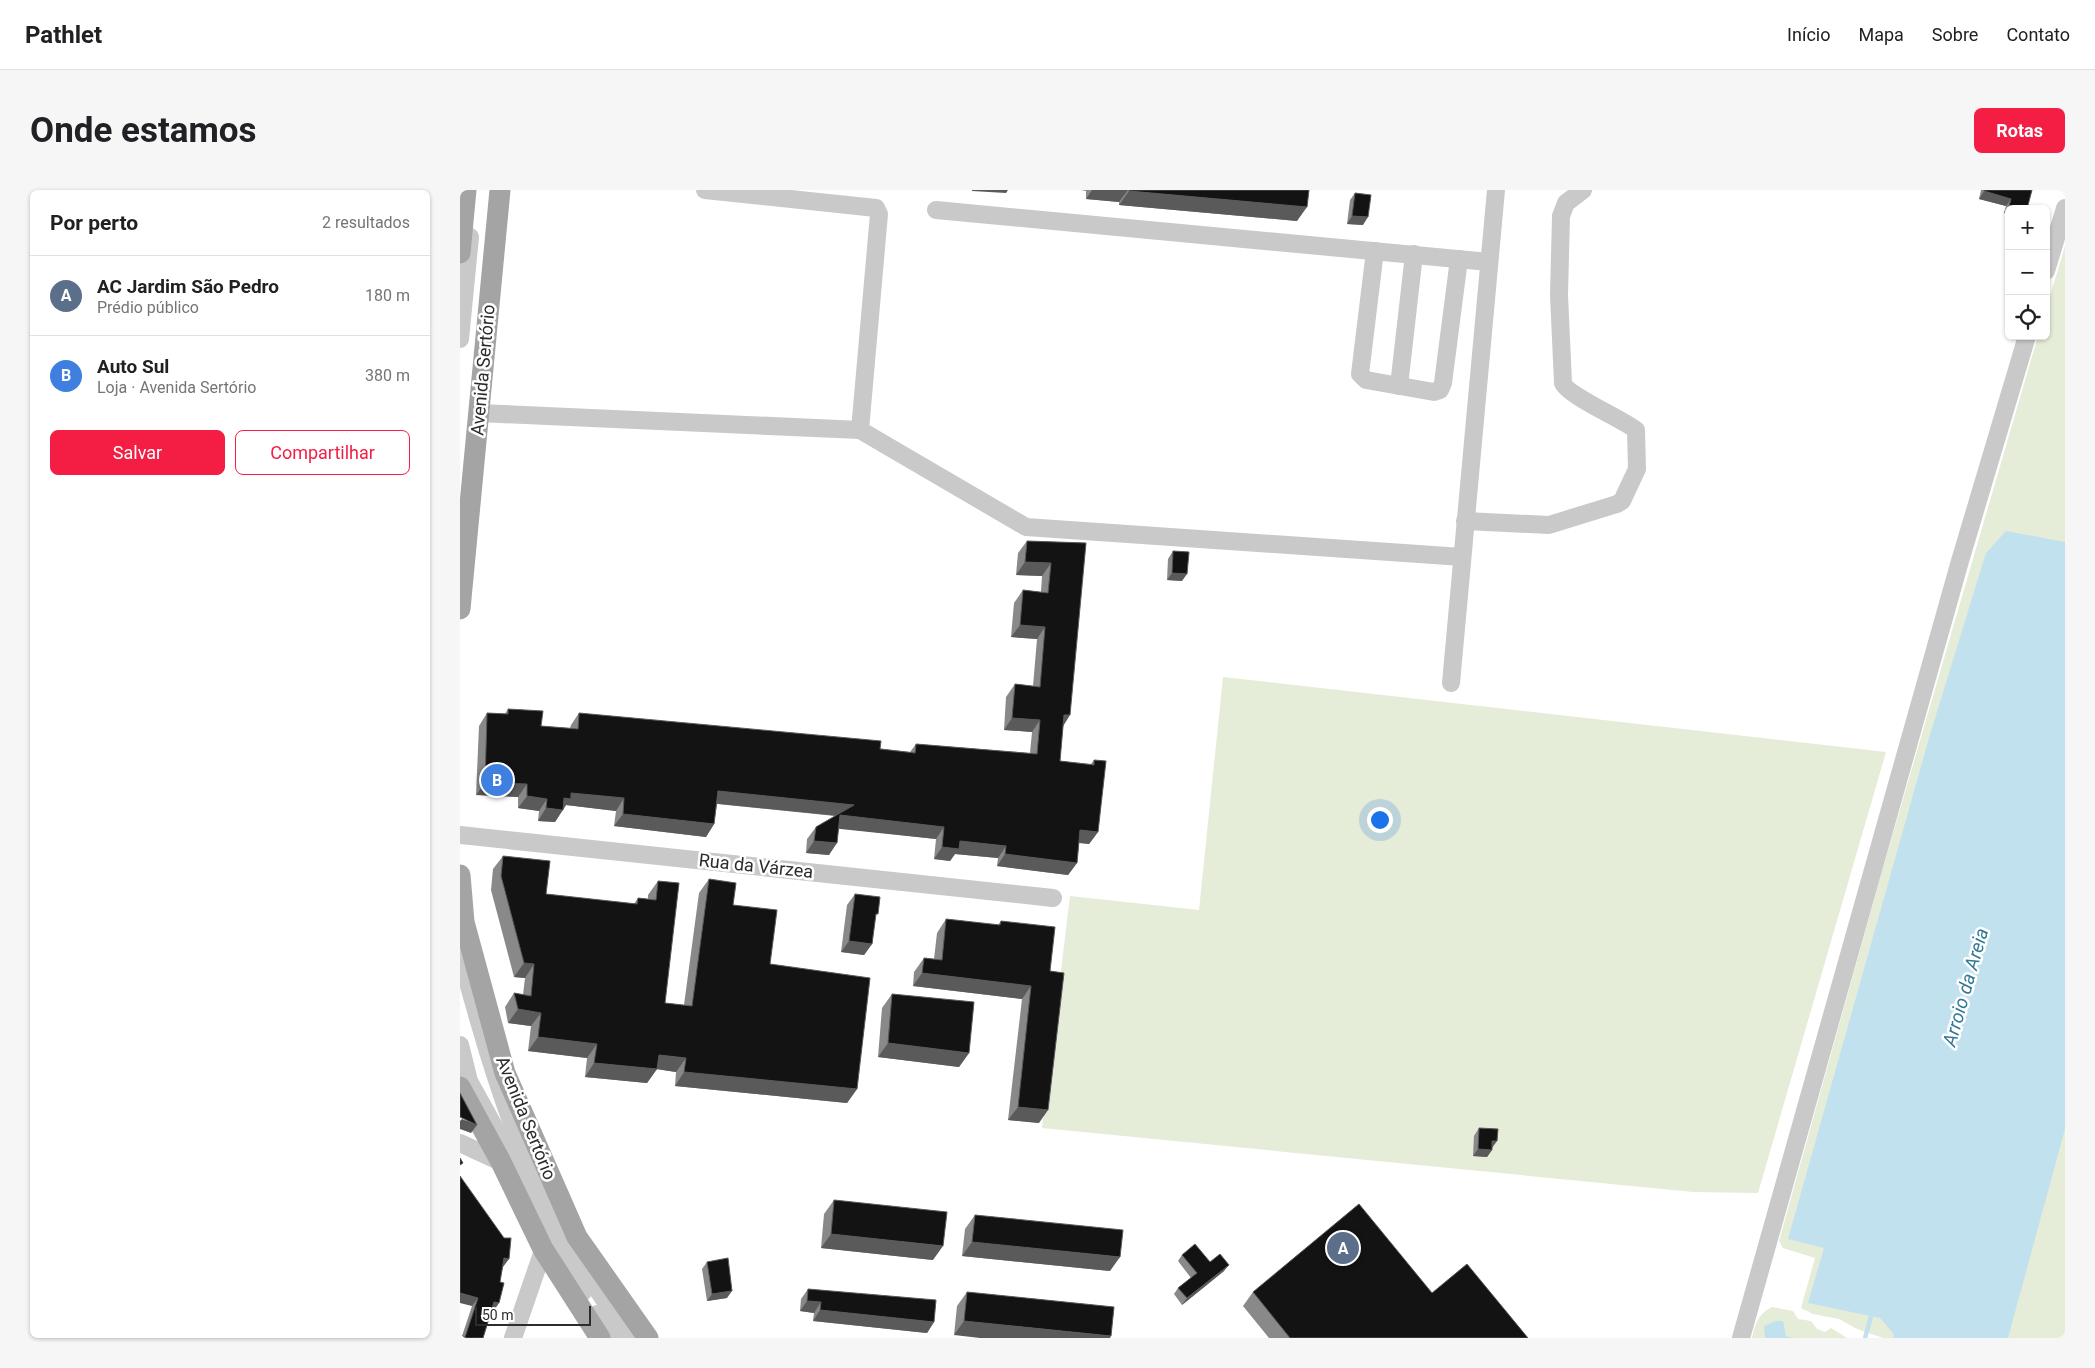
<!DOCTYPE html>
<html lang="pt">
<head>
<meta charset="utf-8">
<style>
  :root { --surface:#fff; --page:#f6f6f6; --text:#202124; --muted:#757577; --line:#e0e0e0; --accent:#f41e45 }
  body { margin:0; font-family:Roboto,sans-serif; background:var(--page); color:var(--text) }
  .controls { position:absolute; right:15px; top:15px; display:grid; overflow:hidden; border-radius:8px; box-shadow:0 1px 4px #0004 }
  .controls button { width:45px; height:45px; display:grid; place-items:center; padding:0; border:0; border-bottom:1px solid var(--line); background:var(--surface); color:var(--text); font:25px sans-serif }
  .scale { position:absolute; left:15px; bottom:12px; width:116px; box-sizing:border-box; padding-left:5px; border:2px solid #2c2c2c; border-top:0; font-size:14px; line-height:18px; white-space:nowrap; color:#2c2c2c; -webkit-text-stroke:4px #fff; paint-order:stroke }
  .you { position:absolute; left:919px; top:629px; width:18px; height:18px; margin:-12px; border:4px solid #fff; border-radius:50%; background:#1a73e8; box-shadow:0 0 0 8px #1a73e833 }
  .badge { display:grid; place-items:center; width:32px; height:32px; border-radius:50%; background:var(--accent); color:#fff; font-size:16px; font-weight:700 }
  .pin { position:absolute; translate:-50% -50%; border:2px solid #fff; box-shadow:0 1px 5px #0006 }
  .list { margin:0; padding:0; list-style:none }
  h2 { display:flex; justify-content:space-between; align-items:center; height:65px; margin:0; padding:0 20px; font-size:21px }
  h2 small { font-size:16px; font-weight:400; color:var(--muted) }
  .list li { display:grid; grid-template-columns:32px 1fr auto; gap:15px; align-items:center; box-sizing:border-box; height:80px; padding:0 20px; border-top:1px solid var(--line) }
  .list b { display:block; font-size:19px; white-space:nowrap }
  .list p { margin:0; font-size:16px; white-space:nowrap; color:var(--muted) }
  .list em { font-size:16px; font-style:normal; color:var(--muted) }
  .actions { display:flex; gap:10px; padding:15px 20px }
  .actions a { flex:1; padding:11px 0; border:1px solid var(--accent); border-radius:8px; text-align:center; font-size:18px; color:var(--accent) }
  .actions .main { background:var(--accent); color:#fff }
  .icon { flex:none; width:28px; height:28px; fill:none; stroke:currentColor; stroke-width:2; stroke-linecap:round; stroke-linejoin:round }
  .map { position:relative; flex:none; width:1605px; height:1148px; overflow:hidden; border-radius:8px }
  header { display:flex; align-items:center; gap:30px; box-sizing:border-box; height:70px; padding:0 25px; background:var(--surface); border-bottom:1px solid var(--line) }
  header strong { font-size:24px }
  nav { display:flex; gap:28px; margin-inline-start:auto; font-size:18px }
  .intro { display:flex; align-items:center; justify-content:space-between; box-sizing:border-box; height:120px; padding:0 30px }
  h1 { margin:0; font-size:35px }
  .button { padding:12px 22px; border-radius:8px; background:var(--accent); color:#fff; font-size:18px; font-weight:700 }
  main { display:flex; gap:30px; padding:0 30px }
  aside { flex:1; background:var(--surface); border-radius:8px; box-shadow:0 1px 4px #0004 }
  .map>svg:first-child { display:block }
</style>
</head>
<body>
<header>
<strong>Pathlet</strong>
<nav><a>Início</a><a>Mapa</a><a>Sobre</a><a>Contato</a></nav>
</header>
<div class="intro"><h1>Onde estamos</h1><a class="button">Rotas</a></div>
<main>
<aside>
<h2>Por perto<small>2 resultados</small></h2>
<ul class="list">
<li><span class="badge" style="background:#5c6f8a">A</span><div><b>AC Jardim São Pedro</b><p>Prédio público</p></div><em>180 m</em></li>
<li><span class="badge" style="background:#3f7fe0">B</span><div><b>Auto Sul</b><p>Loja · Avenida Sertório</p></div><em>380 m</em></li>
</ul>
<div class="actions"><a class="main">Salvar</a><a>Compartilhar</a></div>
</aside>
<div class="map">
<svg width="1605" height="1148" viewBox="0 0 1605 1148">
  <rect width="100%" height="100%" fill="#fff"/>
  <!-- green -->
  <g fill="#e5ecd8">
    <polygon points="1605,56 1605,1148 1423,1148 1397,1139 1379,1129 1353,1124 1341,1118 1355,1068 1323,1058 1319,1051 1422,681 1578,146 1586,146 1586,120"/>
    <polygon points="763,487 1426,562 1298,1003 1233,1002 582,938 610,706 739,720"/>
    <path d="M1312 1117 1333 1121 1338 1129 1351 1131 1357 1139 1365 1142 1371 1138 1387 1148H1292C1295 1134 1298 1124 1312 1117Z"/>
  </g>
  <!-- water -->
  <g fill="#c2e1ee">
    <polygon points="1546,341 1605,352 1605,939 1548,1148 1434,1148 1433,1143 1420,1128 1348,1113 1364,1058 1328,1049 1469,548 1526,363"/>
    <polygon points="1316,1131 1323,1131 1326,1146 1333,1148 1305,1148 1304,1136"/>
  </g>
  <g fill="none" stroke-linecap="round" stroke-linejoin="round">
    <!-- stream -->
    <polyline stroke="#c2e1ee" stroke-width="4.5" points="1405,1148 1412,1123"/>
    <!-- minor -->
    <g stroke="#c9c9c9" stroke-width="18">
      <polyline points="245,0 416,18 419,24 400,240 566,337 1002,367"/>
      <polyline points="476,20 1029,72"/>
      <polyline points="915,61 900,184 906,190 974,202 980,200 983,193 999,69"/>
      <polyline points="1586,81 1605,18"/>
      <polyline points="0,149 10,47"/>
      <polyline points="939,196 954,64"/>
      <polyline points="19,223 400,240"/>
      <path d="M1005 331 1089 335 1157 314 1162 311 1177 279 1176 240C1162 229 1107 205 1103 193L1099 105 1101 26 1106 13 1123 0"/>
      <polyline points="991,493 1036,0"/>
      <polyline points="0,645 593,708"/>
      <path d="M0 764C18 829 36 894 61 957 88 1024 128 1089 171 1148"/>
      <polyline points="0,855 9,891 50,965 88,1046 123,1102"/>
      <polyline points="0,953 41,972"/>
      <polyline points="137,1124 153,1148"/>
      <polyline points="53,1148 87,1049"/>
      <polyline points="1281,1148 1500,371 1567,146"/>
    </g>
    <!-- major -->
    <g stroke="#a4a4a4" stroke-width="21">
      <polyline points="0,63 6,0"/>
      <polyline points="0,419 40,0"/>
      <polyline points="0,685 4,732 45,883 117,1047 188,1148"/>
      <polyline points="0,897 41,972 83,1059 140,1148"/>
    </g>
  </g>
  <!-- wall -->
  <g fill="#898989">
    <polygon points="621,0 849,0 837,31 659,15 659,12 626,9 626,1"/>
    <polygon points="1521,0 1572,0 1544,23 1546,16 1519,9"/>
    <polygon points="895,3 903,35 887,34 890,10"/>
    <polygon points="567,351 626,353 603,536 600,571 631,574 634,570 638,642 629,654 619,653 617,673 608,685 537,676 538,668 495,664 490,671 474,669 476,649 379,638 369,665 346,663 347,649 356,637 375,626 257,614 254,634 246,647 154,636 156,621 106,615 95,632 78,631 79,621 58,618 58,607 16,605 19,536 27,523 45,524 48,519 81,536 110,538 111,535 119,523 450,562 456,554 570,563 572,542 544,540 546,507 555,494 573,496 577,449 551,447 554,413 563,400 581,402 582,386 556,385 558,363"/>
    <polygon points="713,361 722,391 707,390 708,369"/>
    <polygon points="43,666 86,704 174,714 178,708 188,709 188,705 198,691 205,813 224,815 239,703 249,689 273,715 310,774 397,899 387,913 215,896 216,882 197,879 187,893 125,887 127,868 68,861 71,836 48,833 45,817 54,803 63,805 65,788 54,787 31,700 33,679"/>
    <polygon points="395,704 415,728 412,754 404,765 381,762 387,715"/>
    <polygon points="486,729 538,735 541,731 590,781 579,933 548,930 562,809 453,796 454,782 464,768 474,769 477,743"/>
    <polygon points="432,804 509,863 499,877 418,867 422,818"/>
    <polygon points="1019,938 1032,958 1032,960 1027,967 1013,966 1014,946"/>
    <polygon points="0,986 43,1077 33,1122 32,1121 23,1148 0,1148 2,1146 12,1116"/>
    <polygon points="374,1010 473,1070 361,1058 364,1024"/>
    <polygon points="515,1025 650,1081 502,1066 505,1039"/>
    <polygon points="722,1065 750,1072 764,1081 722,1115 714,1104 718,1098 731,1088 718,1071"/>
    <polygon points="247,1072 267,1108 247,1111 242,1079"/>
    <polygon points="348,1099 474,1132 467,1143 353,1131 354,1123 340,1121 341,1109"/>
    <polygon points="507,1102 654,1117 494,1145 497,1116"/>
    <polygon points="793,1102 972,1103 1068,1148 809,1148 783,1116"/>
  </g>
  <!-- shaded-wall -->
  <g fill="#5a5a5a">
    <polygon points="512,0 548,0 546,3 512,1"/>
    <polygon points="632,0 668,0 659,12 626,9"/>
    <polygon points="669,1 847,17 837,31 659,15"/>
    <polygon points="1524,1 1551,9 1546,16 1519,9"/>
    <polygon points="1549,16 1560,19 1549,19 1549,24 1544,23"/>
    <polygon points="892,26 908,27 903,35 887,34"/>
    <polygon points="565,372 591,373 582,386 556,385"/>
    <polygon points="712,383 727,384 722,391 707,390"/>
    <polygon points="560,435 585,437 577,449 551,447"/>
    <polygon points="604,525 610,525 602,538"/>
    <polygon points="552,528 580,530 572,542 544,540"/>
    <polygon points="25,593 67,594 58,607 16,605"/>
    <polygon points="258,601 394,615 484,637 476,649 371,638 379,626 250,613"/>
    <polygon points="111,603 164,608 156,621 106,615 95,632 78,631 86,618"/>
    <polygon points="67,606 87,609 79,621 58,618"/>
    <polygon points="163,624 254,634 246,647 154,636"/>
    <polygon points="620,640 638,642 629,654 612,652"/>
    <polygon points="354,651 377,653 369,665 346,663"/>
    <polygon points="500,651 546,656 538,668 495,664 490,671 474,669 482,657"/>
    <polygon points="545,664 617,673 608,685 537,676"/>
    <polygon points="389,751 412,754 404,765 381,762"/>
    <polygon points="64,773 74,774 65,788 54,787"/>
    <polygon points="462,783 571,796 562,809 453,796"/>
    <polygon points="58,819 81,823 71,836 48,833"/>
    <polygon points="78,847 137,854 127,868 68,861"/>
    <polygon points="428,853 509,863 499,877 418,867"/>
    <polygon points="199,865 226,868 216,882 189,878"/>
    <polygon points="134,873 197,879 187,893 125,887"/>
    <polygon points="224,882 397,899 387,913 215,896"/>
    <polygon points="558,917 588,920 579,933 548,930"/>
    <polygon points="2,929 17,935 11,943 0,939 0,931"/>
    <polygon points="1032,951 1037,951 1032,958"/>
    <polygon points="1018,959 1032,960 1027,967 1013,966"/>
    <polygon points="371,1044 483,1056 473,1070 361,1058"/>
    <polygon points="512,1052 660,1067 650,1081 502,1066"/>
    <polygon points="44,1068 49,1069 43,1077 38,1077"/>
    <polygon points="769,1075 764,1081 722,1115 727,1108"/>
    <polygon points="272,1101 267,1108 247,1111 252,1104"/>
    <polygon points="0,1103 18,1108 12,1116 0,1113"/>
    <polygon points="347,1111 361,1112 354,1123 340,1121"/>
    <polygon points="34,1112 39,1113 33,1122 29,1121"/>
    <polygon points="360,1120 474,1132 467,1143 353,1131"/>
    <polygon points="504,1131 651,1146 650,1148 520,1148 494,1145"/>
  </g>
  <!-- building -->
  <g fill="#131313" stroke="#5a5a5a">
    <polygon points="669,0 849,0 847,17 669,1"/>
    <polygon points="1524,0 1572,0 1567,19 1560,19 1549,16 1551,9 1524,1"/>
    <polygon points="895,3 911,5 908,27 892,26"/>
    <polygon points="567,351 626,353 610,525 604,525 600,571 634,575 634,570 646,571 638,642 620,640 617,673 545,664 546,656 500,651 499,659 482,657 484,637 380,625 377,653 354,651 356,637 394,615 258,601 254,634 163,624 164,608 111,603 111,609 104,608 103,620 86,618 87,609 67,606 67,594 25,593 27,523 48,524 48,519 83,521 81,536 118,539 119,523 421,551 420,559 455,563 456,554 577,564 580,530 552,528 555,494 580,497 585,437 560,435 563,400 588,403 591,373 565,372"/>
    <polygon points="713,361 729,362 727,384 712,383"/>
    <polygon points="43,666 90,671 86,704 177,714 178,708 196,710 198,691 219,693 205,813 232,816 249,689 276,693 273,715 317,720 310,774 410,788 397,899 224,882 226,868 199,865 197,879 134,873 137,854 78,847 81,823 58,819 54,803 71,806 74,774 64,773 41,686"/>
    <polygon points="395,704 420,707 418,724 416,724 412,754 389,751"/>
    <polygon points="486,729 540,735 541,731 595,737 590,781 604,783 588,920 558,917 571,796 462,783 464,768 482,770"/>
    <polygon points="432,804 514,812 509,863 428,853"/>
    <polygon points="0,903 17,935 0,927"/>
    <polygon points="1019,938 1038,939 1037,951 1032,951 1032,960 1018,959"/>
    <polygon points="0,968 3,973 0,975"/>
    <polygon points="0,986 44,1048 51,1048 49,1069 44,1068 40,1092 44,1093 39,1113 34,1112 23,1148 0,1148 0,1145 5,1147 18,1108 0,1103"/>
    <polygon points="374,1010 487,1022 483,1056 371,1044"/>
    <polygon points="899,1014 972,1103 1007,1074 1068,1148 830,1148 793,1102"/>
    <polygon points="515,1025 663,1040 660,1067 512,1052"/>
    <polygon points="735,1054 750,1072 760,1064 769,1075 727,1108 718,1098 737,1083 722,1065"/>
    <polygon points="268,1068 272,1101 252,1104 247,1072"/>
    <polygon points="348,1099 476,1110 474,1132 360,1120 361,1112 347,1111"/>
    <polygon points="507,1102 654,1117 651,1146 504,1131"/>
  </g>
  <g text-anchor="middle" stroke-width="5" stroke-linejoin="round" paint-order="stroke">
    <!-- street labels -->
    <g font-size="18" fill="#2c2c2c" stroke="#fff">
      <text transform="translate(23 180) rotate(-85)" y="6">Avenida Sertório</text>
      <text transform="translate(296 676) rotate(6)" y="6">Rua da Várzea</text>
      <text transform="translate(66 928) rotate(68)" y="6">Avenida Sertório</text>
    </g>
    <!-- water labels -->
    <g font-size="19" font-style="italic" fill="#347995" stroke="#fff">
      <text transform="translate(1505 797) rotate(-74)" y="7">Arroio da Areia</text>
    </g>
  </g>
</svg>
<div class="controls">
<button>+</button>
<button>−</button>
<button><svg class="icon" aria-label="locate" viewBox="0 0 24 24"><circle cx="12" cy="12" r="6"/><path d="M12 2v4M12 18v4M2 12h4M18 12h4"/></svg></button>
</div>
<div class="scale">50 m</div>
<div class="you"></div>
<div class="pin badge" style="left:883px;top:1058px;background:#5c6f8a">A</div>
<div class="pin badge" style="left:37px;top:590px;background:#3f7fe0">B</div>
</div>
</main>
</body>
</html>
